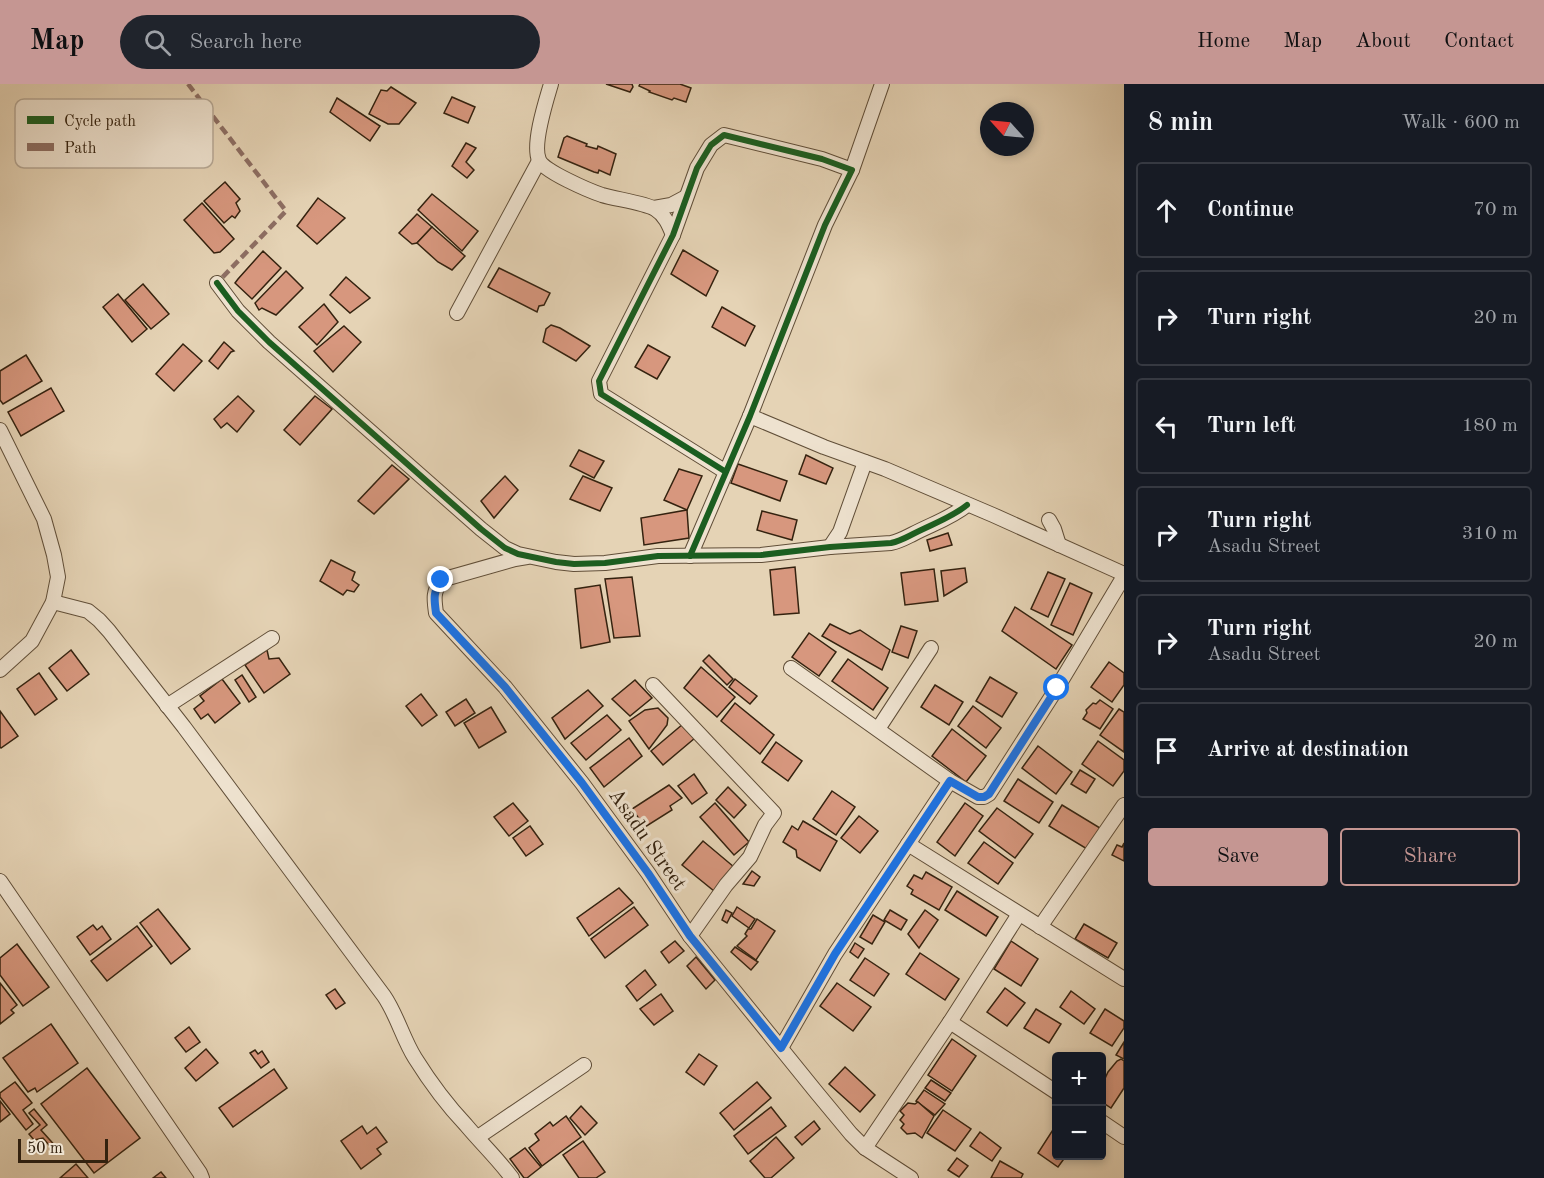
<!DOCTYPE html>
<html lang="en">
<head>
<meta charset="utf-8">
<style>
  :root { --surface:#171b24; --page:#20242c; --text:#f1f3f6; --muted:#9ea1a6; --line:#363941; --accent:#c59692 }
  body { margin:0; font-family:"Old Standard TT",serif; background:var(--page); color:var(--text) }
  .controls { position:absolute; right:18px; bottom:18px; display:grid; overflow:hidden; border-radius:6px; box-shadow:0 3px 9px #0003 }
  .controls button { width:54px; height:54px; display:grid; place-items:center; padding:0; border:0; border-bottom:2px solid var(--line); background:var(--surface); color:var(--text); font:30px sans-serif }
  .compass { position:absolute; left:980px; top:18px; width:54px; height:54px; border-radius:50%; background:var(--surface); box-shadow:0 3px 9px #0003; rotate:297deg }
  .scale { position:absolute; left:18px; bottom:15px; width:90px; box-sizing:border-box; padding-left:6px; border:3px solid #34220f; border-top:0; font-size:16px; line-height:21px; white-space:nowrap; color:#34220f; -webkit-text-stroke:4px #eee2cf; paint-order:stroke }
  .stop { position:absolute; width:18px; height:18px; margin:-14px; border:4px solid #1a73e8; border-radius:50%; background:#fff }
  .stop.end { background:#1a73e8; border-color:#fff; box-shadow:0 2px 6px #0008 }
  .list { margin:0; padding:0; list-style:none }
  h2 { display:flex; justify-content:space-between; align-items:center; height:78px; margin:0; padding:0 24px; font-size:26px }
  h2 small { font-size:20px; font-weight:400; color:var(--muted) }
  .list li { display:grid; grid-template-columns:39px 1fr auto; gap:18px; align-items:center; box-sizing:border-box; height:96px; margin:0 12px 12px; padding:0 12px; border:2px solid var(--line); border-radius:6px }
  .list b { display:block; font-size:22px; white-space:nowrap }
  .list p { margin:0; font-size:20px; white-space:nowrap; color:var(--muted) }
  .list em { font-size:20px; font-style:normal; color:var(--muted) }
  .actions { display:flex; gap:12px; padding:18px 24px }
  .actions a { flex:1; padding:14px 0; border:2px solid var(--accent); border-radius:6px; text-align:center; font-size:21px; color:var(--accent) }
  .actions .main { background:var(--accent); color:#111 }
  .icon { flex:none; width:33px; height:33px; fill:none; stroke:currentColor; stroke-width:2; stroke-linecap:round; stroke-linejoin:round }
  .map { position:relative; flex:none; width:1124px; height:1094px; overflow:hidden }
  header { display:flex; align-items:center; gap:36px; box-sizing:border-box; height:84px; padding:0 30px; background:var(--accent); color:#111 }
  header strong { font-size:28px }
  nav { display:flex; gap:33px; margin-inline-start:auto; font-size:21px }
  .search { width:420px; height:54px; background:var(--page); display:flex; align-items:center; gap:15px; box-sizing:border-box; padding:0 21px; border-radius:33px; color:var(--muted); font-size:22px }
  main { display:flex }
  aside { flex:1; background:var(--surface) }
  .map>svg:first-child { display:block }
</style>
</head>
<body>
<header>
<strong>Map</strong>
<div class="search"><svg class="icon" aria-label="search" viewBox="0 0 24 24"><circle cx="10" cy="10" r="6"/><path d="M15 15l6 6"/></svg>Search here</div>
<nav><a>Home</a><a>Map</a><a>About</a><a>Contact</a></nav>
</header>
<main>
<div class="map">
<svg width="1124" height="1094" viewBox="0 0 1124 1094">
  <rect width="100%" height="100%" fill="#e5d3b5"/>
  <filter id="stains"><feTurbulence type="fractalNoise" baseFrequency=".00333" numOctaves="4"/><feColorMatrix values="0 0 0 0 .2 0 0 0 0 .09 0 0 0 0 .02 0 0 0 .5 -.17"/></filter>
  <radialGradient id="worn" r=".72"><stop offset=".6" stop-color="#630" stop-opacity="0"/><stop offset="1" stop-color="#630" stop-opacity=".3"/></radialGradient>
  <!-- building -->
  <g fill="#d7977e" stroke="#34220f" stroke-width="1.5">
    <polygon points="606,0 632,0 633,3 630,8"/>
    <polygon points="640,0 680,0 691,4 686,18 674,14 672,16 649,8 650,7 639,2"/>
    <polygon points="391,3 416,19 399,40 388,40 369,30 381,6 387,7"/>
    <polygon points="452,13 475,23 468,39 444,29"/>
    <polygon points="337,14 380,42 370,57 330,28"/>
    <polygon points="567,52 587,60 586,62 597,65 598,62 616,70 610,91 599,86 598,89 594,88 558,73 564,54"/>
    <polygon points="466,59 476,64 466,78 474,86 467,94 452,82"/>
    <polygon points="225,98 240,115 236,119 240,127 235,134 232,132 224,139 204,117"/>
    <polygon points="432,110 478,147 462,167 418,126"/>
    <polygon points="318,114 345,134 317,160 297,142"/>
    <polygon points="202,119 234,155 220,168 214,169 184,136"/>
    <polygon points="417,130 432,143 417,159 412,160 399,149"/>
    <polygon points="432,143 465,172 452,186 438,178 417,159"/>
    <polygon points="683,166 718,187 706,212 671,190"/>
    <polygon points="263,167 281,184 252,215 235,199 238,195"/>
    <polygon points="499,184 550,209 544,221 539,222 537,228 488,203"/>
    <polygon points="286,187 303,204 276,231 262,224 259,226 255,219"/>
    <polygon points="346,193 370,214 350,229 330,211"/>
    <polygon points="143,200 169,230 151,245 125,216"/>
    <polygon points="118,210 147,245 132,258 103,223"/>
    <polygon points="324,220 338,238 317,261 299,243"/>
    <polygon points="722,223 755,242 745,262 712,243"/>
    <polygon points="551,241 560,244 590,262 576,277 543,258 546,245"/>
    <polygon points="344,242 361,258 333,288 314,267"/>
    <polygon points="224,258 234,267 231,268 218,285 209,277"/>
    <polygon points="183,260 202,277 174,307 156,290"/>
    <polygon points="648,261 670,273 657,295 635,283"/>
    <polygon points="26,271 42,297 3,320 0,316 0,287"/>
    <polygon points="51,304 64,327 21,352 8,328"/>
    <polygon points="238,312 254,327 237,348 227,339 221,344 214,335"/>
    <polygon points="315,312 332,325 300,361 284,346"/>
    <polygon points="579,366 604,377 594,394 570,382"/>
    <polygon points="806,371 833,384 826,400 799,390"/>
    <polygon points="738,380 787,397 780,417 731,399"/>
    <polygon points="392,381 409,395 374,430 358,417"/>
    <polygon points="679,385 702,392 687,426 664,416"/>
    <polygon points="505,392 518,406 494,434 481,417"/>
    <polygon points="583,392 612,404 600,427 570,415"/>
    <polygon points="687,426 689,454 644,461 641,434"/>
    <polygon points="762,427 797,436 792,456 757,446"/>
    <polygon points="948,449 952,461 930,467 927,456"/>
    <polygon points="331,476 355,488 352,496 359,501 354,508 347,506 343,511 320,497"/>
    <polygon points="795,483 799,529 774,531 770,486"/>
    <polygon points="965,484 967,498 944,512 941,487"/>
    <polygon points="934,485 938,517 905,521 901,489"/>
    <polygon points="1048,488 1065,495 1048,533 1031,525"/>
    <polygon points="632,493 640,552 614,554 605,495"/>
    <polygon points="1070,499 1092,509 1073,551 1051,541"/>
    <polygon points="600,501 610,558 581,564 575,505"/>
    <polygon points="1015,523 1072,561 1056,585 1002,547"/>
    <polygon points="830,540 850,550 860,546 890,566 882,586 822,552"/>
    <polygon points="901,542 917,547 908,574 892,568"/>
    <polygon points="809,549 836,568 819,592 792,573"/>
    <polygon points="71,566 89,590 67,607 49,584"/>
    <polygon points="267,566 269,575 279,574 290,590 264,609 245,581"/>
    <polygon points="709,571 733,595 727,601 703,577"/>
    <polygon points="848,575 888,604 873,626 832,597"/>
    <polygon points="1109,578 1124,589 1124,601 1112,618 1091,603"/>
    <polygon points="701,583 735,613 717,633 684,604"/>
    <polygon points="39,589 57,615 35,631 17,605"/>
    <polygon points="242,591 256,613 249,618 235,596"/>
    <polygon points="990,593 1017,609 1002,633 976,617"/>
    <polygon points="222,595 240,619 215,639 208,630 201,635 194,625 204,617 200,612"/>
    <polygon points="735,595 757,612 750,620 729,603"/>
    <polygon points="635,596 652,614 630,632 612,615"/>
    <polygon points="935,601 963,618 949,641 921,623"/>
    <polygon points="588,606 603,622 565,655 552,634"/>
    <polygon points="421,610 437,631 422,642 406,622"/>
    <polygon points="466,615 475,629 455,642 446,628"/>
    <polygon points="1100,616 1113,625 1100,645 1083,635 1087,629 1086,626 1093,619 1096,620"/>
    <polygon points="735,619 774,651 760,670 721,637"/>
    <polygon points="973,622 1001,644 986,664 958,642"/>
    <polygon points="491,623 506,648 479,664 464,639"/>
    <polygon points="658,624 668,634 667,641 649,665 629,637 645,626"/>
    <polygon points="1119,625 1124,628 1124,668 1100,651"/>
    <polygon points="0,627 18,652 1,664 0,663"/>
    <polygon points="607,631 621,646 586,676 571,659"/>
    <polygon points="683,640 695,654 663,681 651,667"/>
    <polygon points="952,645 986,672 966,698 932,672"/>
    <polygon points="629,654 642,672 604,703 590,684"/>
    <polygon points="1098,657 1124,676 1124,687 1113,702 1082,680"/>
    <polygon points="776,658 802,677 788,697 762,678"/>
    <polygon points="1038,662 1072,688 1056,710 1022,684"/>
    <polygon points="1080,686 1095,695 1086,709 1071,700"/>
    <polygon points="694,690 707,709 692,720 678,702"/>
    <polygon points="1018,695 1053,718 1039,739 1004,717"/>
    <polygon points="669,701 682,714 670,722 672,726 645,743 632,725"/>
    <polygon points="728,703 746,721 734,734 716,716"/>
    <polygon points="832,707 855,723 836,751 813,735"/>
    <polygon points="513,719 528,737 509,752 494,733"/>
    <polygon points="715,719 749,758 734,771 700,733"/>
    <polygon points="965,719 983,732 955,772 937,758"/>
    <polygon points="1062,721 1100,744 1087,765 1049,742"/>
    <polygon points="997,724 1033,750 1015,774 979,747"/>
    <polygon points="859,732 878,747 860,769 841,754"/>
    <polygon points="803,737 837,757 820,787 797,773 796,766 783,758 792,742 798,746"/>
    <polygon points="530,742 543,760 526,772 513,754"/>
    <polygon points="703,757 734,783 714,807 682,781"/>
    <polygon points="984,758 1013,779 998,800 968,779"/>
    <polygon points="1124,759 1124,777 1112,771 1117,761 1122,763"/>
    <polygon points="752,787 760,793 754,802 743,800"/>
    <polygon points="926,788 952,803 939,826 911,810 913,806 907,802 914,791 922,795"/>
    <polygon points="619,804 633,819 589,852 577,834"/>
    <polygon points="957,807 998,833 986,852 945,826"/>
    <polygon points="634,823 648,841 605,874 591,855"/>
    <polygon points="737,823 755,835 749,844 732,832"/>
    <polygon points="158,825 190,865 171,880 140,839"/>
    <polygon points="726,826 732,829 727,839 722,836"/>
    <polygon points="890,826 907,836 901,846 884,836"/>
    <polygon points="925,826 938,836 919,864 908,850"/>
    <polygon points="873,831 885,838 872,860 860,853"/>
    <polygon points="757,835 775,847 756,876 737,862 747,852 745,850 748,845 751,845"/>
    <polygon points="1084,840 1117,859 1108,874 1075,855"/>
    <polygon points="93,841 97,846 102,842 111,855 90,871 77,853"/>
    <polygon points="137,842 152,862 107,897 91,877"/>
    <polygon points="675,857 684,867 669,879 661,868"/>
    <polygon points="1011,857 1038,875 1021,902 994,885"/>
    <polygon points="855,859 864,865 858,874 850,868"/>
    <polygon points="17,860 49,903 23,922 0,891 0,874"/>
    <polygon points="735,863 758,878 751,886 731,868"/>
    <polygon points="920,869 959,895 945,916 906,890"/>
    <polygon points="696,873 715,896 706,905 687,882"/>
    <polygon points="865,874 889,890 874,912 850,896"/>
    <polygon points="645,886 656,901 637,917 626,902"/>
    <polygon points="0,899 17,921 11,926 14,929 0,940"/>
    <polygon points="837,899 871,923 853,947 820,922"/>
    <polygon points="1005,904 1025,919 1007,942 987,928"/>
    <polygon points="335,905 345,919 336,925 326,911"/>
    <polygon points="1071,907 1095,925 1084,940 1060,923"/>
    <polygon points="661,910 673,927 654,941 640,925"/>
    <polygon points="1036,925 1061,940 1049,959 1024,944"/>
    <polygon points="1105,925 1124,937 1124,944 1112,962 1090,949"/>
    <polygon points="51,940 78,979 37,1008 35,1004 28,1008 3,974"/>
    <polygon points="189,943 200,958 186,968 175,954"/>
    <polygon points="952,955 976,972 952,1007 928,991"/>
    <polygon points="1124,958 1124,975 1116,971"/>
    <polygon points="206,965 218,979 196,997 185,984"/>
    <polygon points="255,966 258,970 262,967 269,978 261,984 250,969"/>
    <polygon points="699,970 717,982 704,1001 686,988"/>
    <polygon points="1121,975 1124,977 1124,1004 1111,1024 1102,1018 1102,1001 1108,988 1117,977"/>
    <polygon points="845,983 875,1011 860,1028 829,1000"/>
    <polygon points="87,984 140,1054 94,1089 41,1020"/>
    <polygon points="274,985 287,1004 233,1043 219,1024"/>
    <polygon points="931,996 951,1009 945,1017 925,1004"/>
    <polygon points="15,998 32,1019 23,1026 33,1040 26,1046 0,1013 0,1009"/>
    <polygon points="757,998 771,1014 734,1046 720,1029"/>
    <polygon points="924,1006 945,1020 935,1031 916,1017"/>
    <polygon points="0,1017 10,1030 0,1038"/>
    <polygon points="918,1018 934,1032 922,1054 915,1049 907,1050 901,1044 904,1040 900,1036 904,1031 900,1027 908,1019 915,1020"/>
    <polygon points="581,1022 597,1039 585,1051 570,1034"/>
    <polygon points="771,1023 786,1042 748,1070 734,1052"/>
    <polygon points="34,1025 47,1041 41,1046 58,1065 55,1068 43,1054 34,1056 29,1050 40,1041 29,1029"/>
    <polygon points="943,1026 971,1045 955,1067 927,1049"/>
    <polygon points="566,1032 581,1053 542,1082 529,1064 539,1056 535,1050 550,1038 553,1042"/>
    <polygon points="814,1037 820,1045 802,1061 795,1053"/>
    <polygon points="1056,1041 1056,1072 1066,1072 1058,1083 1038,1069"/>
    <polygon points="362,1042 367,1050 376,1043 387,1058 377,1065 381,1070 361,1085 341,1057"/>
    <polygon points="980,1048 1001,1064 992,1077 970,1062"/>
    <polygon points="776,1053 794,1074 771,1094 765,1094 750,1077"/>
    <polygon points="583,1057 605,1088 596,1094 579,1094 563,1071"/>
    <polygon points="525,1064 541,1083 527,1094 524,1094 510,1075"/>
    <polygon points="957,1074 968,1082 959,1093 948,1086"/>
    <polygon points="1000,1077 1023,1090 1021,1094 991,1094"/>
    <polygon points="76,1080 88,1094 60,1094"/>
    <polygon points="161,1088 166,1094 153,1094"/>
  </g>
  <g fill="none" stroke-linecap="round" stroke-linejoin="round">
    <!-- minor casing -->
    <g stroke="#604e38" stroke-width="16">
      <g id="minor">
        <path d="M551 0C546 17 532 60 539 76 543 87 590 107 602 111 615 115 645 119 655 125 665 131 669 141 673 151"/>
        <polyline points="852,86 882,0"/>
        <polyline points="654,124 671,121 686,113"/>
        <path d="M217 199 238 227 269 258 481 445 505 464 518 470 556 478 574 480 605 479 658 472 761 471 830 463 891 459C900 457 905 454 913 450 932 440 951 434 967 421"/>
        <polyline points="457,229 539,77"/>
        <polyline points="750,332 824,363 885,385 993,431 1124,490"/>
        <polyline points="0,346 44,435 54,471 58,493 53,518 32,557 0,586"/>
        <polyline points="1049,436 1054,445 1059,461"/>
        <polyline points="830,463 840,448 865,378"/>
        <polyline points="690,472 750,332 825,141 852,86 822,75 724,51 711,61 697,84 673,151 599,297 601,310 726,388"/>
        <path d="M527 473 515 475 441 496C433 509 434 514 436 529L505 603 582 699 648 789 690 852 817 1009 851 1050 865 1064 911 1094"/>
        <path d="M53 518 88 527 99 536 109 547 184 643 384 912C397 931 403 955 415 974 430 998 447 1021 466 1041 481 1059 498 1075 512 1094"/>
        <polyline points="791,584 950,697 978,713 984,713 989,710 1057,604 1124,492"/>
        <polyline points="653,601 774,729 765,741 750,773 726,801 690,852"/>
        <polyline points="167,622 272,554"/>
        <polyline points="878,645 931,564"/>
        <polyline points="908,760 1124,895"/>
        <polyline points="0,797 200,1089 202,1094"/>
        <polyline points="1040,843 1124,721"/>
        <polyline points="950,938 1056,1008"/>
        <polyline points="781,964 835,870 950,697"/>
        <polyline points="1102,1038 1124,1053"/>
        <polyline points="478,1053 584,981"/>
        <polyline points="865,1064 950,938 1019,830"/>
      </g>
    </g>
    <!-- minor -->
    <use href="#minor" stroke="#eee2cf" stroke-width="14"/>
    <!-- quiet -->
    <polyline stroke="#8d6e63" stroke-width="4.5" stroke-dasharray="9 4.5" stroke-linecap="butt" points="188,0 286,127 217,199"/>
    <!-- cycleway casing -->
    <g stroke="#eee2cf" stroke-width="10">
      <g id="cycleway">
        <path d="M217 199 238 227 269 258 481 445 505 464 518 470 556 478 574 480 605 479 658 472 761 471 830 463 891 459C900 457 905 454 913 450 932 440 951 434 967 421"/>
        <polyline points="690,472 750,332 825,141 852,86 822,75 724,51 711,61 697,84 673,151 599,297 601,310 726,388"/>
      </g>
    </g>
    <!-- cycleway -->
    <use href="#cycleway" stroke="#1b5e20" stroke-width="6"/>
  </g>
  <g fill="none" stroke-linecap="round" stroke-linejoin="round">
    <!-- route -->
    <path stroke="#1a73e8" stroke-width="8" d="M441 496C433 509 434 514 436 529L505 603 582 699 648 789 690 852 781 964 835 870 950 697 978 713H984L989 710 1057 604"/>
  </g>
  <g text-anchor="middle" stroke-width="6" stroke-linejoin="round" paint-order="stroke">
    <!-- street labels -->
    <g font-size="21" fill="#34220f" stroke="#eee2cf">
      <text transform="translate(648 755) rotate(55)" y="7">Asadu Street</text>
    </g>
  </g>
  <!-- legend -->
  <rect x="15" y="15" width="198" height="69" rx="9" fill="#eee2cf" stroke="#b6a895" stroke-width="1.5"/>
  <rect x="27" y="32" width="27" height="8" fill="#1b5e20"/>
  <rect x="27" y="59" width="27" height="8" fill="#8d6e63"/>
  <g font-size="16" fill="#34220f">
    <text x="64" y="42">Cycle path</text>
    <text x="64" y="69">Path</text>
  </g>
  <rect width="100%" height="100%" filter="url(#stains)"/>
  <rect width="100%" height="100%" fill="url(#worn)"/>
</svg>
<div class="controls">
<button>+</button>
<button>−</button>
</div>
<svg class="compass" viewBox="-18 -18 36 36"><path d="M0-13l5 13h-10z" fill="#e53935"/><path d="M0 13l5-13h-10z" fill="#9ea1a6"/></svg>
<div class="scale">50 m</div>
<div class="stop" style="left:1057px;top:604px"></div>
<div class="stop end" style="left:441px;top:496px"></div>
</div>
<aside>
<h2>8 min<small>Walk · 600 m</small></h2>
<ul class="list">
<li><svg class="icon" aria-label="ahead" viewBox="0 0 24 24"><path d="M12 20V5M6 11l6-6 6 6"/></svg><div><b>Continue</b></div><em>70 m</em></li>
<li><svg class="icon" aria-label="right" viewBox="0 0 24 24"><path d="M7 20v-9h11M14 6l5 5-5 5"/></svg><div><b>Turn right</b></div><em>20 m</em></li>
<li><svg class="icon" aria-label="left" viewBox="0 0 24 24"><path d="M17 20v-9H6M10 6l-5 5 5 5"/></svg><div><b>Turn left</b></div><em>180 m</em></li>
<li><svg class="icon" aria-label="right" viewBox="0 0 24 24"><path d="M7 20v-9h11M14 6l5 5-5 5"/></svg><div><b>Turn right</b><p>Asadu Street</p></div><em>310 m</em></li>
<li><svg class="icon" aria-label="right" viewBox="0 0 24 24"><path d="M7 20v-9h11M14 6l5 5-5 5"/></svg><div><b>Turn right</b><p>Asadu Street</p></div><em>20 m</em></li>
<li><svg class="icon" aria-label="arrive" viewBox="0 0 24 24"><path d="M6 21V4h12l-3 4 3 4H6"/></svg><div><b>Arrive at destination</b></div></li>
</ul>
<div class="actions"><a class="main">Save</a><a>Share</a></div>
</aside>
</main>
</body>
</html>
